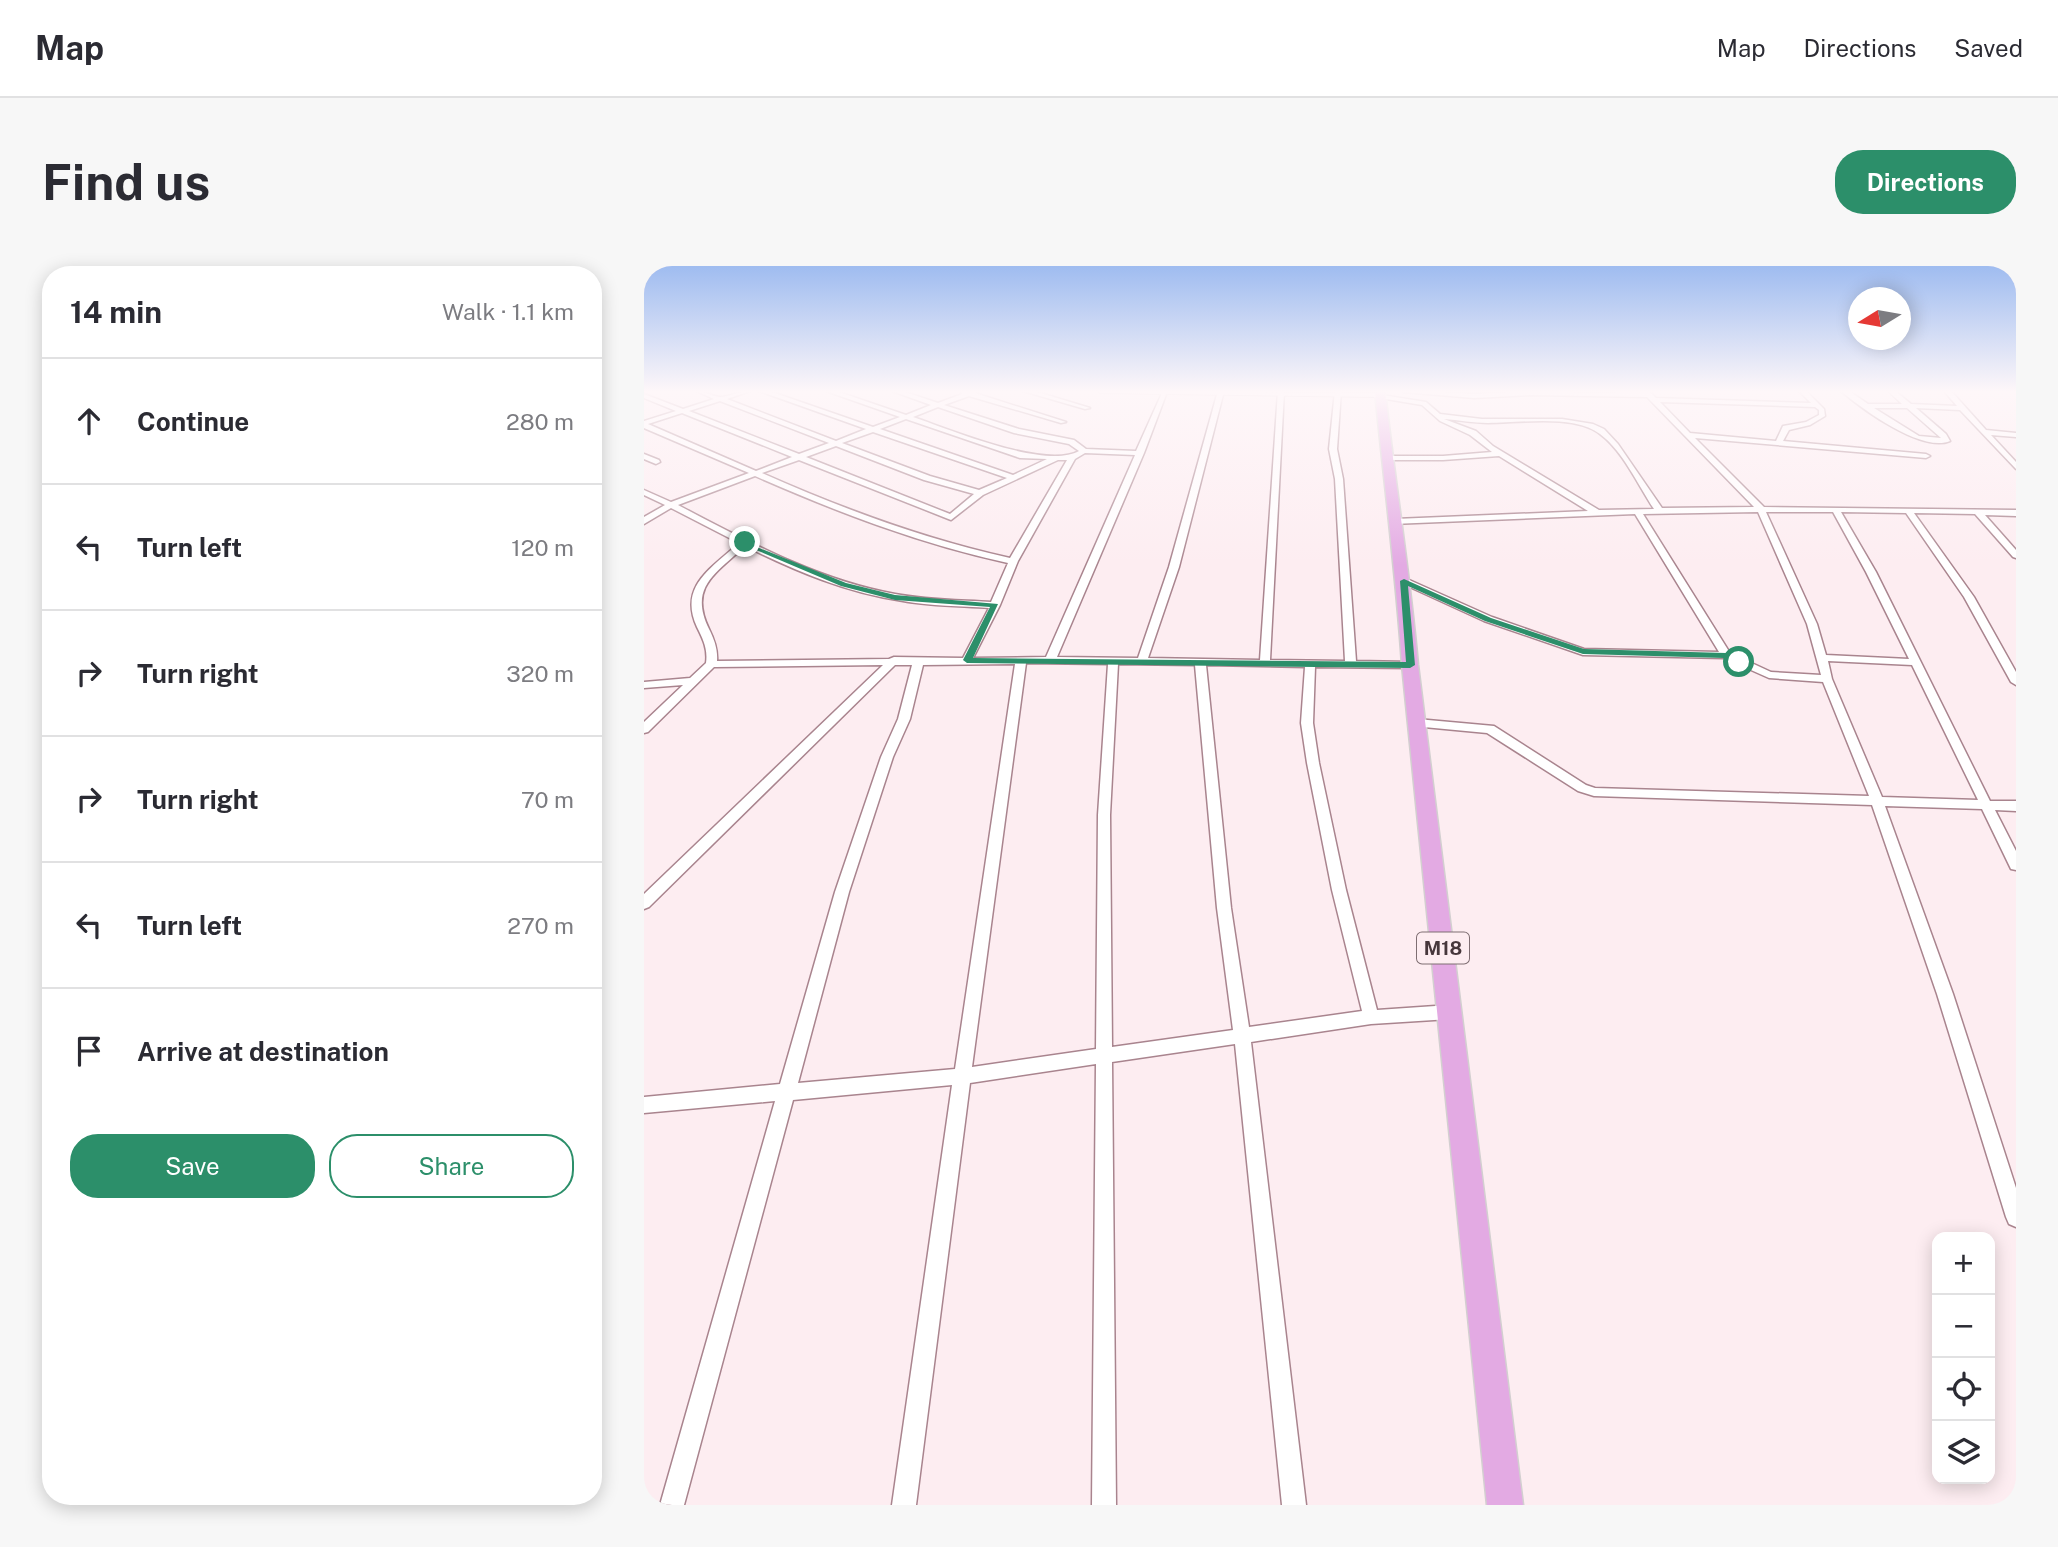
<!DOCTYPE html>
<html lang="en">
<head>
<meta charset="utf-8">
<style>
  :root { --surface:#fff; --page:#f7f7f7; --text:#2b2b33; --muted:#7c7c81; --line:#e1e1e2; --accent:#2c8f6a }
  body { margin:0; font-family:"Public Sans",sans-serif; background:var(--page); color:var(--text) }
  .controls { position:absolute; right:21px; bottom:21px; display:grid; overflow:hidden; border-radius:14px; box-shadow:0 4px 18px #0003 }
  .controls button { width:63px; height:63px; display:grid; place-items:center; padding:0; border:0; border-bottom:2px solid var(--line); background:var(--surface); color:var(--text); font:35px sans-serif }
  .compass { position:absolute; left:1204px; top:21px; width:63px; height:63px; border-radius:50%; background:var(--surface); box-shadow:0 4px 18px #0003; rotate:259deg }
  .stop { position:absolute; width:21px; height:21px; margin:-16px; border:5px solid #2c8f6a; border-radius:50%; background:#fff }
  .stop.end { background:#2c8f6a; border-color:#fff; box-shadow:0 2px 7px #0008 }
  .list { margin:0; padding:0; list-style:none }
  h2 { display:flex; justify-content:space-between; align-items:center; height:91px; margin:0; padding:0 28px; font-size:30px }
  h2 small { font-size:23px; font-weight:400; color:var(--muted) }
  .list li { display:grid; grid-template-columns:46px 1fr auto; gap:21px; align-items:center; box-sizing:border-box; height:126px; padding:0 28px; border-top:2px solid var(--line) }
  .list b { display:block; font-size:26px; white-space:nowrap }
  .list em { font-size:23px; font-style:normal; color:var(--muted) }
  .actions { display:flex; gap:14px; padding:21px 28px }
  .actions a { flex:1; padding:16px 0; border:2px solid var(--accent); border-radius:28px; text-align:center; font-size:24px; color:var(--accent) }
  .actions .main { background:var(--accent); color:#fff }
  .icon { flex:none; width:38px; height:38px; fill:none; stroke:currentColor; stroke-width:2; stroke-linecap:round; stroke-linejoin:round }
  .map { position:relative; flex:none; width:1372px; height:1239px; overflow:hidden; border-radius:28px }
  header { display:flex; align-items:center; gap:42px; box-sizing:border-box; height:98px; padding:0 35px; background:var(--surface); border-bottom:2px solid var(--line) }
  header strong { font-size:33px }
  nav { display:flex; gap:38px; margin-inline-start:auto; font-size:24px }
  .intro { display:flex; align-items:center; justify-content:space-between; box-sizing:border-box; height:168px; padding:0 42px }
  h1 { margin:0; font-size:49px }
  .button { padding:18px 32px; border-radius:28px; background:var(--accent); color:#fff; font-size:24px; font-weight:700 }
  main { display:flex; gap:42px; padding:0 42px }
  aside { flex:1; background:var(--surface); border-radius:28px; box-shadow:0 4px 18px #0003 }
  .map>svg:first-child { display:block }
</style>
</head>
<body>
<header>
<strong>Map</strong>
<nav><a>Map</a><a>Directions</a><a>Saved</a></nav>
</header>
<div class="intro"><h1>Find us</h1><a class="button">Directions</a></div>
<main>
<aside>
<h2>14 min<small>Walk · 1.1 km</small></h2>
<ul class="list">
<li><svg class="icon" aria-label="ahead" viewBox="0 0 24 24"><path d="M12 20V5M6 11l6-6 6 6"/></svg><div><b>Continue</b></div><em>280 m</em></li>
<li><svg class="icon" aria-label="left" viewBox="0 0 24 24"><path d="M17 20v-9H6M10 6l-5 5 5 5"/></svg><div><b>Turn left</b></div><em>120 m</em></li>
<li><svg class="icon" aria-label="right" viewBox="0 0 24 24"><path d="M7 20v-9h11M14 6l5 5-5 5"/></svg><div><b>Turn right</b></div><em>320 m</em></li>
<li><svg class="icon" aria-label="right" viewBox="0 0 24 24"><path d="M7 20v-9h11M14 6l5 5-5 5"/></svg><div><b>Turn right</b></div><em>70 m</em></li>
<li><svg class="icon" aria-label="left" viewBox="0 0 24 24"><path d="M17 20v-9H6M10 6l-5 5 5 5"/></svg><div><b>Turn left</b></div><em>270 m</em></li>
<li><svg class="icon" aria-label="arrive" viewBox="0 0 24 24"><path d="M6 21V4h12l-3 4 3 4H6"/></svg><div><b>Arrive at destination</b></div></li>
</ul>
<div class="actions"><a class="main">Save</a><a>Share</a></div>
</aside>
<div class="map">
<svg width="1372" height="1239" viewBox="0 0 1372 1239">
  <rect width="100%" height="100%" fill="#fdedf1"/>
  <g fill="none" stroke-linecap="round" stroke-linejoin="round">
    <!-- minor casing -->
    <g stroke="#a9848e" stroke-width="3">
      <g id="minor">
        <path d="M52 125C61 125 67 130 76 131 85 131 96 125 106 125L83 133 192 175 222 163 115 125H125L229 161 256 151 182 125H192L262 149 287 139 248 125H258L294 137 318 128 317 125H334L331 127 422 156 417 157 325 130 300 139 375 163 430 174 442 183 492 185 518 127 523 126 500 187 413 391 494 392 525 301 574 125H580L535 301 504 392 616 394 634 125H640L626 394 701 395 691 213 685 183 691 125H697L693 183 699 213 712 395 766 396 771 399 766 402 671 401 669 457 675 497 702 624 733 744 806 739 812 741 814 746 812 751 806 753 727 758 607 776 662 1239H638L591 778 468 796 472 1239H448L452 798 326 817 272 1239H248L308 819 149 834 40 1239H16L131 835 0 847V831L136 818 191 626 237 491 254 453 268 399H251L5 641 0 643V628L239 399 70 401 4 466 0 467V456L39 419 0 422V416L46 412 62 397C64 383 59 373 53 361 34 320 68 302 95 277L27 242 0 258V251L21 239 0 229V224L27 236 105 207 0 162V155L32 145 0 132V128L39 143 70 133ZM76 135 185 177 155 188 45 145ZM294 141 370 167 425 178 435 185C401 204 305 163 269 151ZM38 147 148 191 112 205 4 158ZM262 153 376 192 403 193 369 209 236 163ZM229 166 363 212 335 224 286 210 198 177ZM192 180 280 214 330 228 306 248 162 191ZM441 187 491 189 402 391 329 392 356 339 374 295 431 193ZM155 194 307 254 339 229 414 194H423L366 292C280 273 199 243 118 207ZM111 210C193 246 276 278 364 297L347 336C315 334 283 334 251 328 173 314 103 275 34 239ZM101 280C151 305 203 327 259 335 287 340 316 340 345 342L319 392 250 391 245 393 73 395C74 383 70 373 65 363 44 320 73 307 101 280ZM382 397 464 398 454 549 452 783 328 801ZM371 398 311 803 154 817 205 626 249 491 266 453 279 399ZM474 398 551 399 573 642 589 764 468 781 466 549ZM562 399 661 401 657 457 663 497 688 624 718 745 605 761 587 642Z"/>
        <polygon points="379,125 390,125 446,142 441,143"/>
        <path d="M781 125 830 128 885 125 956 127 1005 125 1012 132 1167 137 1155 125H1162L1180 143 1181 150 1166 159 1145 164 1139 175 1282 188 1286 190 1282 192 1051 172 1120 241 1372 244V250L1341 249 1372 284V292L1369 291 1331 248 1270 247 1330 331 1372 406V419L1367 416 1320 331 1262 247 1197 246 1232 306 1346 535H1372V545L1351 544 1372 585V604L1367 603 1338 543 1241 540 1309 728 1372 922V961L1365 958 1362 951 1293 728 1228 539 950 530 934 525 843 467 769 460V454L773 453 850 460 942 519 951 522 1225 530 1179 416 1125 412 1080 392 939 389 840 355 757 317V313H763L848 351 940 383 1075 386 991 248 748 258 747 256 751 253 944 245 855 190 799 194H741V190H799L848 186 826 169 796 155 778 139 736 132 738 129 782 136 796 148 838 153H918L949 158 960 163 974 178 1018 242 1110 241 1003 131 887 129 830 132 759 126ZM1016 136 1171 141 1175 144V149L1162 156 1139 160 1132 175 1046 167ZM800 153C815 154 829 157 844 157 875 157 930 148 956 168 979 185 994 219 1010 243L955 244 849 180 832 165ZM1114 246 1163 358 1177 409 1127 406 1086 387 999 248ZM1122 246H1189L1222 306 1265 393 1182 389 1173 358ZM1184 395 1268 399 1334 534 1238 531 1188 413Z"/>
        <path d="M1197 125H1205L1224 138H1258L1244 125H1251L1267 138 1313 140 1300 125H1307L1342 164 1372 167V171L1347 169 1372 196V203L1316 144 1272 142 1302 168 1306 175C1278 187 1218 143 1197 125ZM1230 142H1263L1297 172 1275 170Z"/>
        <polygon points="0,188 15,194 16,196 12,198 0,193"/>
      </g>
    </g>
    <!-- tertiary casing -->
    <g stroke="#a9848e" stroke-width="2">
      <polygon id="tertiary" points="453,125 737,127 741,129 737,131 457,127"/>
    </g>
    <!-- primary casing -->
    <g stroke="#d3cfd0" stroke-width="3">
      <path id="primary" d="M731 125H741C751 217 766 307 774 399L879 1239H843L758 399C752 307 740 217 731 125Z"/>
    </g>
    <!-- minor -->
    <use href="#minor" fill="#fff" fill-rule="evenodd"/>
    <!-- tertiary -->
    <use href="#tertiary" fill="#fff" fill-rule="evenodd"/>
    <!-- primary -->
    <use href="#primary" fill="#e3aae3" fill-rule="evenodd"/>
  </g>
  <!-- sky -->
  <linearGradient id="sky" x2="0" y2="1"><stop stop-color="#9fbcf0"/><stop offset="0.42" stop-color="#fef7f9"/><stop offset="1" stop-color="#fef7f9" stop-opacity="0"/></linearGradient>
  <rect width="1372" height="299" fill="url(#sky)"/>
  <!-- route -->
  <polygon fill="#2c8f6a" points="98,275 202,317 251,329 354,338 329,392 762,396 756,315 760,313 847,352 940,383 1082,387 1099,396 1095,399 1080,392 939,388 841,355 764,320 771,399 766,402 323,397 319,394 346,341 251,334 197,320 98,278"/>
  <g text-anchor="middle" stroke-width="7" stroke-linejoin="round" paint-order="stroke">
    <!-- shield labels -->
    <rect fill="#fdedf1" stroke="#7e6e72" stroke-width="2" x="773" y="666.5" width="52" height="31" rx="5"/>
    <g font-size="19" font-weight="bold" fill="#47373c">
      <text x="799" y="689">M18</text>
    </g>
  </g>
</svg>
<div class="controls">
<button>+</button>
<button>−</button>
<button><svg class="icon" aria-label="locate" viewBox="0 0 24 24"><circle cx="12" cy="12" r="6"/><path d="M12 2v4M12 18v4M2 12h4M18 12h4"/></svg></button>
<button><svg class="icon" aria-label="layers" viewBox="0 0 24 24"><path d="M12 4l9 5-9 5-9-5zM3 14l9 5 9-5"/></svg></button>
</div>
<svg class="compass" viewBox="-18 -18 36 36"><path d="M0-13l5 13h-10z" fill="#e53935"/><path d="M0 13l5-13h-10z" fill="#7c7c81"/></svg>
<div class="stop" style="left:1095px;top:396px"></div>
<div class="stop end" style="left:101px;top:276px"></div>
</div>
</main>
</body>
</html>
